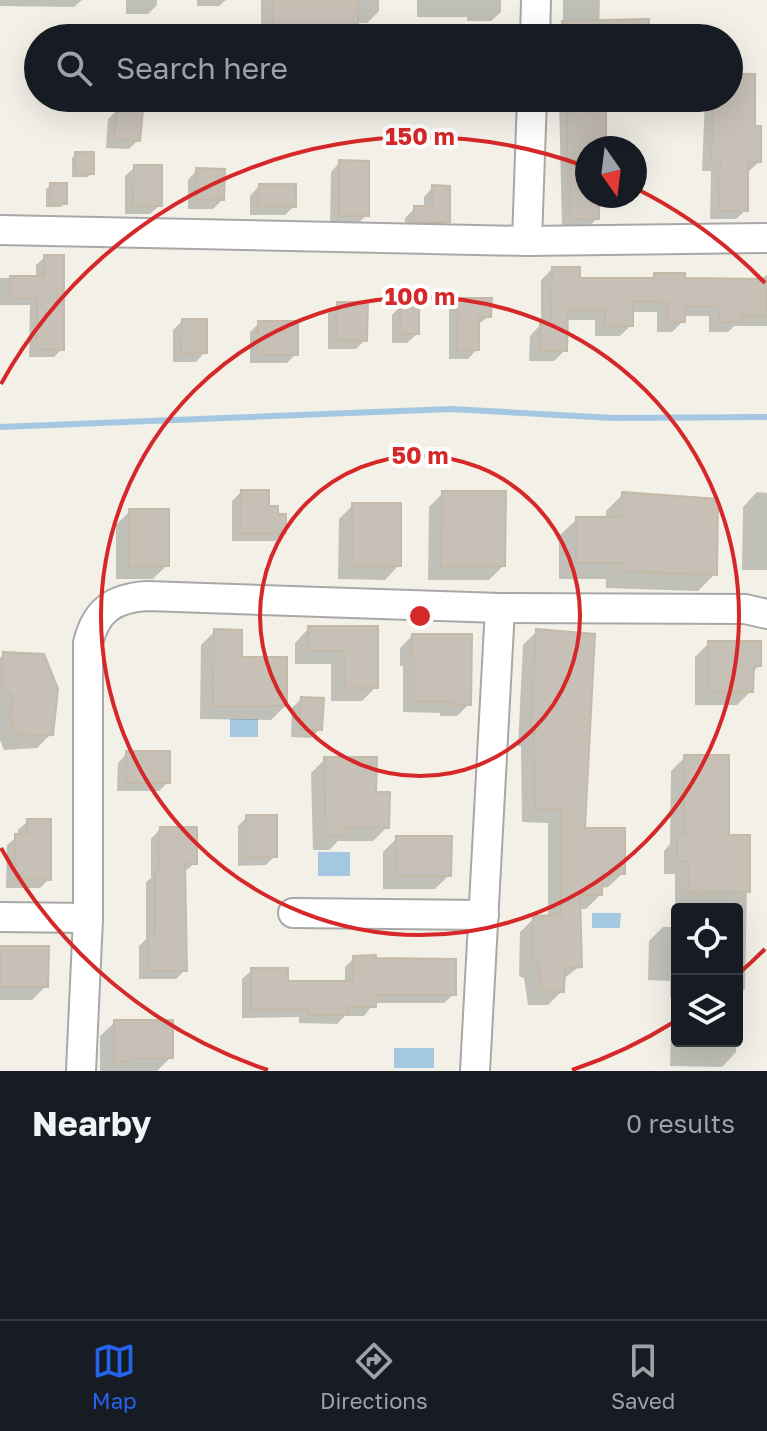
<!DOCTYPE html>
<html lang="en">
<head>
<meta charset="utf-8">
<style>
  :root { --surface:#171b24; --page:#242831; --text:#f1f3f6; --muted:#9ea1a6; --line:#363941; --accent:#2563eb }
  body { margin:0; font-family:"Golos Text",sans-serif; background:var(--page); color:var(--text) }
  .controls { position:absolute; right:24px; bottom:24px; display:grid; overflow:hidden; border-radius:8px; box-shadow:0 8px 32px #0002 }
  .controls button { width:72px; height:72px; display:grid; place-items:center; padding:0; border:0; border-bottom:2px solid var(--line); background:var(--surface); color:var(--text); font:40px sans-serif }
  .compass { position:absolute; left:575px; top:136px; width:72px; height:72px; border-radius:50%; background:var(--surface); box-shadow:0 8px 32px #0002; rotate:166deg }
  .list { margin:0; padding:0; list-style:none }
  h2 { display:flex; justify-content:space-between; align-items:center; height:104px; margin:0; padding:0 32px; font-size:34px }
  h2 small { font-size:26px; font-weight:400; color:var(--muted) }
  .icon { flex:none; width:44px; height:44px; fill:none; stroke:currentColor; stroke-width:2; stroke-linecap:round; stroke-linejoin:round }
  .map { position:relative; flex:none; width:767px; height:1071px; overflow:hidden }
  .search { position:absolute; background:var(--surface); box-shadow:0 8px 32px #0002; left:24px; right:24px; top:24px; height:88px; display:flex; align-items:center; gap:20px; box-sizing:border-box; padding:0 28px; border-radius:44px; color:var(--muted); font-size:30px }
  .sheet { height:248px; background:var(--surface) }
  nav { display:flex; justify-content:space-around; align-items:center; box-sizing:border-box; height:112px; border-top:2px solid var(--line); background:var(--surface); font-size:22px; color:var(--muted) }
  nav a { display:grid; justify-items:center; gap:4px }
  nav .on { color:var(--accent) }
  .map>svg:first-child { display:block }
</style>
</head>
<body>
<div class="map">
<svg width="767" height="1071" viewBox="0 0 767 1071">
  <rect width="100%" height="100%" fill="#f2f0e7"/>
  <!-- water -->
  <g fill="#a5c8e2">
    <rect x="230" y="719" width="28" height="18"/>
    <rect x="318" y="852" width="32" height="24"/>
    <polygon points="592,913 621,913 620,928 592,928"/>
    <rect x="394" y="1048" width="40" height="20"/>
  </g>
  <!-- shadow -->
  <g fill="#0003">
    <polygon points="0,0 82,0 74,7 0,6"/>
    <polygon points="126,0 157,0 157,5 148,14 126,14"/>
    <polygon points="197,0 226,0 219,6 197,6"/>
    <polygon points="261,0 379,0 379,11 367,23 356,23 356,29 347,38 261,38"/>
    <polygon points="417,0 501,0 501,12 491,21 467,21 467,17 417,17"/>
    <polygon points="563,0 600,0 599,24 647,38 554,38 554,32 563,23"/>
    <polygon points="729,76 753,128 759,162 749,171 746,171 746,210 736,219 710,219 711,171 702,171 705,98 729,98"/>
    <polygon points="559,98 604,98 604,138 608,138 608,148 587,148 587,196 597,196 597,218 588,228 562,228"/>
    <polygon points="117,110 138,140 129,149 106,148 108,119"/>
    <polygon points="76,154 92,173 88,177 72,177 72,158"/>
    <polygon points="340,162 367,215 357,224 330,224 331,172"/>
    <polygon points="135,167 160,205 150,214 125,214 125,176"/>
    <polygon points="197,170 222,200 213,209 188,209 188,180"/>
    <polygon points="51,185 65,203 61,207 46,207 46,189"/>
    <polygon points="259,186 294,206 285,215 250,215 250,196"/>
    <polygon points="433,187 448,222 439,231 405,230 405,218 415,208 424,208 424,197"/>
    <polygon points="45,257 62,349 54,357 29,357 30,305 0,305 0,278 36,278 36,265"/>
    <polygon points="552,269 578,280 650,280 655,275 683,280 758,281 767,275 767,326 734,326 728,332 709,332 709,316 683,316 683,321 672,332 657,332 657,312 631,312 631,325 620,336 595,336 595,320 566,320 565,350 554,361 529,361 530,336 541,324 541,280"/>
    <polygon points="458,300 489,316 477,325 477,349 468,359 449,359 449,309"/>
    <polygon points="338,304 365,340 356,349 328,349 328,313"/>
    <polygon points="401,305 417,334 407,343 392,343 392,315"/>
    <polygon points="182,321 205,352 196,362 173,362 173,330"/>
    <polygon points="259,323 296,354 287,363 250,363 250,332"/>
    <polygon points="241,492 276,516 284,532 275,541 232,541 232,501"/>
    <polygon points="757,492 767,493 767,570 742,570 743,507"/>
    <polygon points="443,493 503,566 489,580 428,580 429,507"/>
    <polygon points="623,494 715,574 698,591 606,588 606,579 559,579 559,536 577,519 606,519 606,511"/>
    <polygon points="353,505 399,565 385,580 338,579 339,519"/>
    <polygon points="130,511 167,565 153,579 116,579 116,525"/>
    <polygon points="309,628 376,628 376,687 362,701 331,701 331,664 295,664 295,643"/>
    <polygon points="215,631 285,706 271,720 200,719 201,645"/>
    <polygon points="537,631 583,830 623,873 608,887 600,888 600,895 586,909 578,909 580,966 562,980 562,991 548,1005 528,1005 524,978 519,976 520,932 534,918 548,917 548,823 522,822 521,746 518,746 523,645"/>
    <polygon points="412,636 469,704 457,716 440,716 440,713 403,712 403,666 400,666 400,648"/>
    <polygon points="709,643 759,666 751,673 751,691 737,705 695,705 695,657"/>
    <polygon points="4,654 51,734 37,748 4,750 0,740 0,658"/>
    <polygon points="301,699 320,729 311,738 291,737 292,708"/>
    <polygon points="127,753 168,782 159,791 117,791 118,763"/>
    <polygon points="685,757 727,837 748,837 745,989 737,997 737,909 675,906 675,874 664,874 664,851 670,844 671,771"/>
    <polygon points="325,759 374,794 387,827 373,841 338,841 329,850 313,850 311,773"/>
    <polygon points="247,817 275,856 266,865 238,866 238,826"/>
    <polygon points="28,821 49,879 40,888 6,888 7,845 18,836 18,830"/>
    <polygon points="160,829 195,863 183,873 185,970 176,979 139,979 139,946 146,939 146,882 151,878 151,839"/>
    <polygon points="397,838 449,875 435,889 383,889 383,852"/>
    <polygon points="663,927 677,927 677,997 670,997 670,981 648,980 649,941"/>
    <polygon points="0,948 46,986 32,1000 0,1000"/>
    <polygon points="354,958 454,994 444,1003 374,1003 364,1016 345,1016 337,1024 299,1023 299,1017 242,1018 242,979 252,970 286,983 345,983 345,967"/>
    <polygon points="115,1022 171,1057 157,1071 100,1071 100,1036"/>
    <polygon points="677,1025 677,1041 736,1041 736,1052 722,1067 670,1066 671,1032"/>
  </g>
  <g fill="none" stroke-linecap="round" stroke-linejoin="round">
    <!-- stream -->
    <polyline stroke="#a5c8e2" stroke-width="6" points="0,427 451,409 614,418 767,417"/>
  </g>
  <!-- building -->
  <g fill="#c7c0b6" stroke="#c5baa8" stroke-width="2">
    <polygon points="272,0 358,0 358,30 303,30 303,38 272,38"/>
    <polygon points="649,19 649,38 562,38 562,21"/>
    <polygon points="729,74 755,74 755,126 761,126 761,162 748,162 748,211 719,211 720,162 711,162 714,98 729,98"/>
    <polygon points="567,98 606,98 606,148 587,148 587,196 599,196 599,219 570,219 571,164 567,164"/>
    <polygon points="117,108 143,110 140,141 114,139"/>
    <rect x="75" y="152" width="19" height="22"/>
    <polygon points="339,160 369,161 369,216 339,216"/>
    <polygon points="134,165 162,165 162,206 133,206"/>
    <polygon points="196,168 225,169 224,200 196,200"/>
    <rect x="50" y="183" width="17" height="21"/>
    <polygon points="259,184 296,184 296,207 258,206"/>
    <polygon points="432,185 450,186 450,222 414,222 414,206 432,206"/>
    <polygon points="44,255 64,255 64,350 37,349 37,298 10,298 10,276 44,276"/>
    <polygon points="552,267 580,267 580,278 654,278 654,273 685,273 685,278 767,279 767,316 741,316 741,322 719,322 719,306 685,306 685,322 667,322 668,302 633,301 633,326 605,326 605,310 568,310 567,351 540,351 540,323 551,323"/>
    <polygon points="458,298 492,298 491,317 479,317 479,350 457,350"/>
    <polygon points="337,302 368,302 367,341 336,340"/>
    <rect x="400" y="303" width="19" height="31"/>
    <polygon points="182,319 207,319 207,353 181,353"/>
    <rect x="258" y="321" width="40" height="34"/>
    <polygon points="241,490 269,490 269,506 278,506 278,514 286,514 286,533 240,533"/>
    <polygon points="442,491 506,491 505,566 441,566"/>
    <polygon points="622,492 718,499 717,575 623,571 623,563 576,563 576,517 622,517"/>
    <rect x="352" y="503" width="49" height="63"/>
    <rect x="129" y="509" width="40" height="57"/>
    <polygon points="308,626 378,626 378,688 344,688 344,651 308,651"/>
    <polygon points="214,629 242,630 242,657 287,657 287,706 213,706"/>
    <polygon points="536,629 595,634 585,828 625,828 625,874 602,874 602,895 580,895 582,967 565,968 564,992 542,992 538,964 532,962 533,916 561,915 561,810 535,808 534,733 531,733"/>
    <polygon points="412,634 472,634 471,705 452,705 452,701 414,701 414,655 411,655"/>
    <polygon points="708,641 761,641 761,666 754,666 753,692 708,692"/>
    <polygon points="3,652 44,654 58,689 53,735 18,736 10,718 13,696 2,688"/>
    <polygon points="301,697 324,698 322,730 299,729"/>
    <rect x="126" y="751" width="44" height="32"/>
    <polygon points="684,755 729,755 729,835 750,835 750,892 688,893 688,861 677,861 677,835 684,835"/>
    <polygon points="324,757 377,757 376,792 390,792 389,828 345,827 345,836 326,836"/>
    <rect x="246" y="815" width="31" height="42"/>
    <polygon points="27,819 51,819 51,880 15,880 15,834 27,834"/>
    <polygon points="160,827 197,827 197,864 185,864 187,971 148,971 148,935 155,935 155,871 159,871"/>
    <polygon points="396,836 452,836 451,876 396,876"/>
    <polygon points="0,946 49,946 48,987 0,987"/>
    <polygon points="376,955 376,958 456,959 456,995 376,995 376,1007 348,1007 348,1015 308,1015 308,1009 251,1009 251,968 288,968 288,981 353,981 353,956"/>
    <polygon points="114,1020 173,1020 173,1058 133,1058 133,1061 114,1062"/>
  </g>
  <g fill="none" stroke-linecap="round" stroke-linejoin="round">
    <!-- minor casing -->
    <g stroke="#a8a8a8" stroke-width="32">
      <g id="minor">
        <polyline points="535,38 536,0"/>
        <polyline points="0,230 527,241 767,238"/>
        <polyline points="527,241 532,98"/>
        <polyline points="293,913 484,915"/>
        <polyline points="0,917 88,918"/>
        <path d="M81 1071 88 918V643C96 610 114 598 147 596L500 608 745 609 767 614"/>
        <polyline points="475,1071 500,608"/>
      </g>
    </g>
    <!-- minor -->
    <use href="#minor" stroke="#fff" stroke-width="28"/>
  </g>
  <!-- distance rings -->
  <g fill="none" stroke="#d62828" stroke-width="4">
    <circle cx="420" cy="616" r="160"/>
    <circle cx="420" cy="616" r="319"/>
    <path d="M765 949A479 479 0 0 1 737 975M674 1022A479 479 0 0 1 572 1070M268 1070A479 479 0 0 1 1 848M1 384A479 479 0 0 1 584 166M637 189A479 479 0 0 1 765 283"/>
  </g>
  <circle cx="420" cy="616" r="12" fill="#d62828" stroke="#fff" stroke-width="4"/>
  <g font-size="24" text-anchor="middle" font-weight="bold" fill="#d62828" stroke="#fff" stroke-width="8" stroke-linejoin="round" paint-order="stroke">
    <text x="420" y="145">150 m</text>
    <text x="420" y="305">100 m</text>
    <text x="420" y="464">50 m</text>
  </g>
</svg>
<div class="controls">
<button><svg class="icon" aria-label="locate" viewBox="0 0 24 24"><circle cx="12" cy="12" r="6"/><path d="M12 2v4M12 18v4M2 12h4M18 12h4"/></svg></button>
<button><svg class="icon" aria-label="layers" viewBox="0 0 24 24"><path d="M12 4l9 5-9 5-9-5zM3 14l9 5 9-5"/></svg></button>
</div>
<svg class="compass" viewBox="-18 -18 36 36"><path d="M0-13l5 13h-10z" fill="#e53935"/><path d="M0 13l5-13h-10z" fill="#9ea1a6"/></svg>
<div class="search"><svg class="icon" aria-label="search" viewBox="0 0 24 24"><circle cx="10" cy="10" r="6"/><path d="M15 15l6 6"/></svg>Search here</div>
</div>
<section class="sheet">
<h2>Nearby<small>0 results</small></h2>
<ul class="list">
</ul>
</section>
<nav>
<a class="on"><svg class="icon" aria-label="map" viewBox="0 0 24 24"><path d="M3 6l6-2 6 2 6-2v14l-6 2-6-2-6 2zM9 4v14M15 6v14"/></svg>Map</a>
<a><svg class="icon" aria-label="directions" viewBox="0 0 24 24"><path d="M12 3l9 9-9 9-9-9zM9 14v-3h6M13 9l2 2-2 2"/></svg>Directions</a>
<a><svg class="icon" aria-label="saved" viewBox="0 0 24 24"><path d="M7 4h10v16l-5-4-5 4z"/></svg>Saved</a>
</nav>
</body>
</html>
